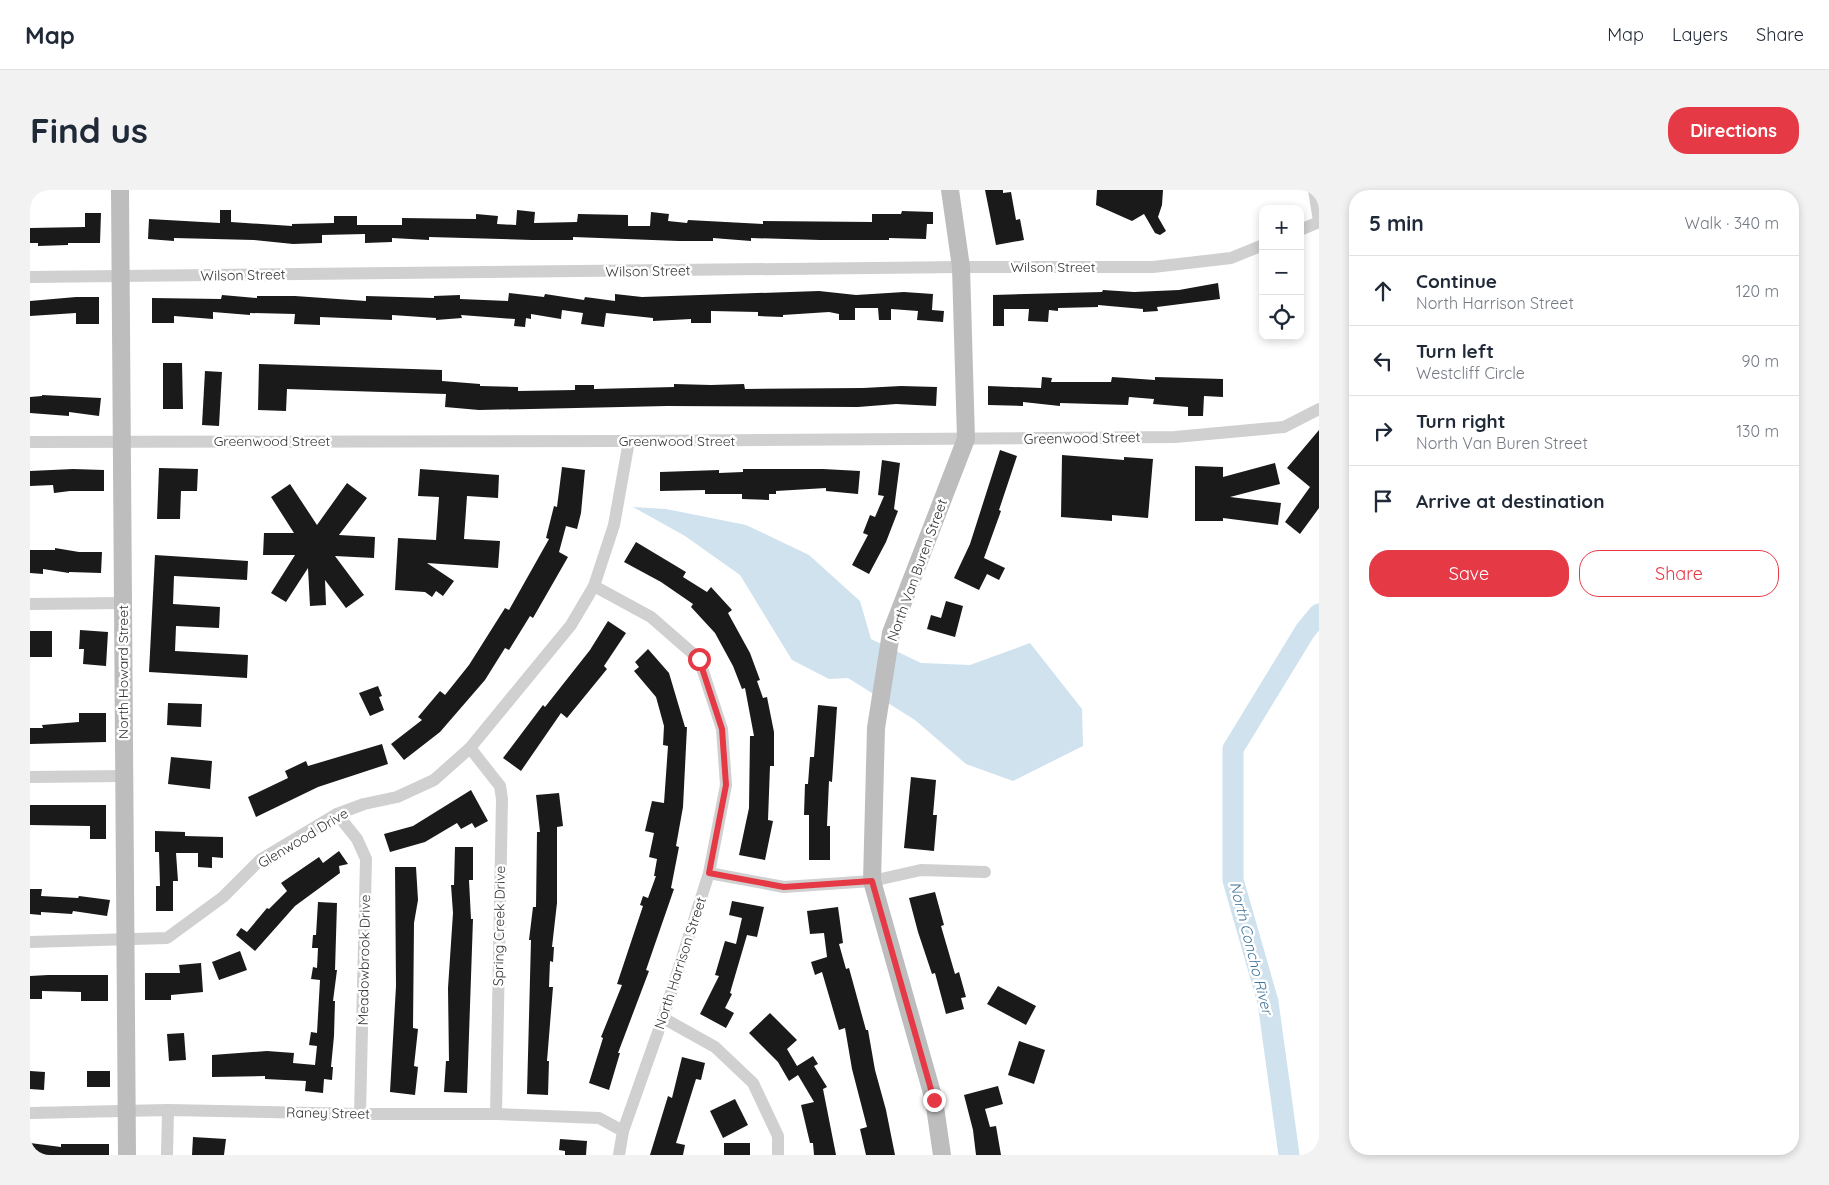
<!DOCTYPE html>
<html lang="en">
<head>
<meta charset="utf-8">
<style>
  :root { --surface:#fff; --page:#f2f2f3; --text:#1f2937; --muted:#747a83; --line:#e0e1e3; --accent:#e63946 }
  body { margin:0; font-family:Quicksand,sans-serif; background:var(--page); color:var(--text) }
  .controls { position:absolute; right:15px; top:15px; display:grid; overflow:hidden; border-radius:10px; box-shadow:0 2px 8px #0003 }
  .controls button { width:45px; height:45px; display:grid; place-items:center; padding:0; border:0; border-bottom:1px solid var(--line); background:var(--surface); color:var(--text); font:25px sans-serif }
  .stop { position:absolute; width:15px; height:15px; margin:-11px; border:4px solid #e63946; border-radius:50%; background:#fff }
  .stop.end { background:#e63946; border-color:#fff; box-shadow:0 1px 5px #0008 }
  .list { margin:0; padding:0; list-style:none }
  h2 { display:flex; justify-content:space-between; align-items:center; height:65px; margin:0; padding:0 20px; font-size:21px }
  h2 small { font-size:16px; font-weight:400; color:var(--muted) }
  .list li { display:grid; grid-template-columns:32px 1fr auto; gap:15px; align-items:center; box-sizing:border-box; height:70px; padding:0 20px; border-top:1px solid var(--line) }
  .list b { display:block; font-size:19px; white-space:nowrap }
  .list p { margin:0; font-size:16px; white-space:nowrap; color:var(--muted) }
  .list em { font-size:16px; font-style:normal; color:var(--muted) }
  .actions { display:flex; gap:10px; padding:15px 20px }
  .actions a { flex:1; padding:11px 0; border:1px solid var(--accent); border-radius:20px; text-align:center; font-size:18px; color:var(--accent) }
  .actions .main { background:var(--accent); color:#fff }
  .icon { flex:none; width:28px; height:28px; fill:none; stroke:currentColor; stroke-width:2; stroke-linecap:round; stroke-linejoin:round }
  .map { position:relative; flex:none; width:1289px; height:965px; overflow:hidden; border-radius:20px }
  header { display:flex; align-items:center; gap:30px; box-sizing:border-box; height:70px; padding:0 25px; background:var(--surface); border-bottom:1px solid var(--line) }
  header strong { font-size:24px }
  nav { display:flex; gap:28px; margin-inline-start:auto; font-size:18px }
  .intro { display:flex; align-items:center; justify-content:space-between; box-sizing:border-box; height:120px; padding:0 30px }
  h1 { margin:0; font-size:35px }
  .button { padding:12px 22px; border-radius:20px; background:var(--accent); color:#fff; font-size:18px; font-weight:700 }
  main { display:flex; gap:30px; padding:0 30px }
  aside { flex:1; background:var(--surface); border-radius:20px; box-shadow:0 2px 8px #0003 }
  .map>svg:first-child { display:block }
</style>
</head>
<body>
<header>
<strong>Map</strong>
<nav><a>Map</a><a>Layers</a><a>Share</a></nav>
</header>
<div class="intro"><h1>Find us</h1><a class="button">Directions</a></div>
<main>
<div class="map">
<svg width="1289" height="965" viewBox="0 0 1289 965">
  <rect width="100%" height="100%" fill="#fff"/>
  <!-- water -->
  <polygon fill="#cfe2ee" points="603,317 636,319 716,335 779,365 830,411 841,449 891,473 940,475 1000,453 1052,519 1053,556 983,591 936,574 885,530 818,488 799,489 762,470 710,385 655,346"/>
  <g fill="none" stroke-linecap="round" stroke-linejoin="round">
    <!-- river -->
    <polyline stroke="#cfe2ee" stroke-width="21" points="1259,965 1238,812 1203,690 1203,559 1275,441 1289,424"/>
  </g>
  <!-- building -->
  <g fill="#1a1a1a">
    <polygon points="955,0 973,0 973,3 981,2 986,30 990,29 994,50 966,55"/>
    <polygon points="1067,0 1133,0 1132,15 1128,27 1136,41 1130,45 1125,43 1114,24 1102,31 1066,15"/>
    <polygon points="190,20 201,20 201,32 262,36 262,34 304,33 304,26 327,26 327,35 372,35 372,28 446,29 446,24 468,26 467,34 486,35 487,20 505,22 504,33 547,32 548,24 598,25 598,36 620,36 621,22 639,24 638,31 657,33 658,30 733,34 733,31 842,32 842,24 871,24 872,21 903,22 903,34 897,34 896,49 859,48 859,50 790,50 721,48 721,51 683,48 683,51 649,51 543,47 543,50 502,50 399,47 399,50 362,48 362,52 335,53 335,44 292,45 292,53 263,54 224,50 144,48 144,51 118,49 119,29 190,33"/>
    <polygon points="55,23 71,23 70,53 38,53 38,55 8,56 8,53 0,53 0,38 55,37"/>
    <polygon points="1188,93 1190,109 1127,117 1128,121 1113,122 1113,119 1068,115 1068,117 1028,118 1028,121 1019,120 1018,132 998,131 999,119 974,119 974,136 963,136 963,105 1072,102 1073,100 1104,102 1149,100"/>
    <polygon points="789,101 826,105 874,102 903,104 902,120 914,121 913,132 887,130 888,121 861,119 861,130 849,130 848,118 825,118 825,130 809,130 809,124 799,122 753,125 753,127 728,126 728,122 681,121 681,133 661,133 661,129 623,131 623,128 576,123 574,137 551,134 553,123 532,120 531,129 501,124 501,129 496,128 495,137 484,136 485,129 431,125 432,128 406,130 406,128 362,125 362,130 290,127 290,135 264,134 265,124 220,123 220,125 183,122 183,129 144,126 144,133 122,133 122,108 191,109 192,105 227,108 227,106 265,106 336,111 336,106 404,108 404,106 430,105 430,109 478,111 479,103 514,107 515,104 554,110 555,107 585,111 585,104 612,107"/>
    <polygon points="46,107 69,107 69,134 46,134 46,123 0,126 0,111"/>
    <polygon points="133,173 152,173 153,219 133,219"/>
    <polygon points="229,174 412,180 412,191 450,194 450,196 488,197 488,201 545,200 545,195 564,195 564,199 644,197 644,194 681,195 714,194 715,199 833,198 871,196 907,197 906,216 866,214 828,217 637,216 449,220 415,217 416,204 257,199 256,221 228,220"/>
    <polygon points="175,181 192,182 189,236 172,235"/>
    <polygon points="1012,187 1022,188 1021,192 1081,192 1082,187 1125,190 1125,187 1193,189 1193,207 1174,206 1173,226 1158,226 1158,217 1123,214 1124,209 1099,207 1098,215 1030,213 1030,216 993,212 993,216 958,215 958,196 1011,198"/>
    <polygon points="12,205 71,208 69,226 39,222 39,226 0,223 0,207 12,206"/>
    <polygon points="1289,240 1289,318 1270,344 1255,332 1280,297 1257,278"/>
    <polygon points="970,260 987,266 969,320 971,321 954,368 975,378 969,390 957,384 949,400 924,388 940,354"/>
    <polygon points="1032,265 1094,270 1094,267 1123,269 1118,328 1082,325 1082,331 1031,327"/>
    <polygon points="852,270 870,273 864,319 868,321 856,352 839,384 822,375 838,345 833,343 840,325 845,327 854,306 848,305"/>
    <polygon points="1245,273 1250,294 1200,307 1251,313 1248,335 1193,328 1193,331 1165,331 1165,276 1193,277 1193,287"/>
    <polygon points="532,277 555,280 551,323 547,339 536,336 529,362 538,367 503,428 500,426 479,460 475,458 455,490 410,542 374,570 361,554 392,530 388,527 410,501 415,505 439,475 475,418 479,420 519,349 516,348 524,316 527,317"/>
    <polygon points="129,278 168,279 167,301 151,301 150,329 127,329"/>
    <polygon points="43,279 74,280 74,301 40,301 24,303 23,295 0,296 0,281"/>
    <polygon points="390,279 469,285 468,308 437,306 434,349 470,351 468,378 397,373 424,391 413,406 406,401 402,407 395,402 365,400 368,348 406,350 409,307 388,306"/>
    <polygon points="713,279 793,279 830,281 828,304 796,301 796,298 746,301 746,304 739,304 739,310 712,309 712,304 675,304 675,300 630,301 630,282 689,280 689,283 713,282"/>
    <polygon points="317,293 337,308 309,345 345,347 344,368 305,366 334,405 316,418 295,390 296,415 280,416 278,378 256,412 241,403 265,365 233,365 234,343 264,343 241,307 260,294 287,335"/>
    <polygon points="606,352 656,382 653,387 677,402 681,397 702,420 698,423 720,463 730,490 727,491 733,508 737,507 744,542 744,576 740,576 738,630 743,631 735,670 709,665 719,618 720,546 724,546 715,498 712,499 703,476 685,443 661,417 663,414 631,392 594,372"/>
    <polygon points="25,358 49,362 72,362 71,383 39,382 39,383 13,379 13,384 0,383 0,360 25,360"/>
    <polygon points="125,365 218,371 217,390 144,386 143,414 190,417 189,438 146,436 145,461 218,465 217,488 119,482"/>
    <polygon points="916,411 933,416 925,447 897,439 901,425 911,428"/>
    <polygon points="578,431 596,443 574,476 577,479 537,528 531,523 491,581 473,568 513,515 515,517 560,460"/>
    <polygon points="50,440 78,442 76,476 53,474 54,459 49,459"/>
    <rect x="0" y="441" width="22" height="26"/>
    <polygon points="618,459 639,483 655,537 657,537 653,617 646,656 649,657 641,698 644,699 616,780 619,781 588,863 590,863 579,900 559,893 573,848 571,847 592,795 587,794 613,716 610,715 613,706 618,708 626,686 624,686 627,669 619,667 624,643 615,641 622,611 634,613 638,556 633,555 634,536 626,507 604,481 609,477 605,472"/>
    <polygon points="348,496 352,506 349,507 354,520 340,526 329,503"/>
    <polygon points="138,513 172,514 171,537 137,535"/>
    <polygon points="788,515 807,517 802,592 799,591 797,636 800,636 800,670 779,670 779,625 774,625 775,594 778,594 780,567 784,567"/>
    <polygon points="49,523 76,523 76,552 0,554 0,538 13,538 12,535 49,532"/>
    <polygon points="352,554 358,574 288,597 226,627 218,607 258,588 255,581 276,571 278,576"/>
    <polygon points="141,567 182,571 180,599 138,594"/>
    <polygon points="881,587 906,590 903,625 907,625 904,661 874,658"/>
    <polygon points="441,600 458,631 445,638 442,633 431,639 427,633 395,652 360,662 354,644 383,636"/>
    <polygon points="529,603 533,636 527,637 527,713 522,757 524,757 523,772 520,771 519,797 523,797 517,871 519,871 518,905 497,904 501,750 499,750 503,717 506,717 507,642 510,642 506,605"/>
    <polygon points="0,615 76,615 76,649 60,649 60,636 0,635"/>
    <polygon points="125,641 155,642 155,646 193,647 193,668 182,667 182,678 168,677 168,663 146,663 148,691 143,691 143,721 126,721 126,696 130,696 129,662 125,662"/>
    <polygon points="425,657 443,657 443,690 439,690 441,729 443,729 437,903 414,902 416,871 419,871 418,798 423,723 421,695 424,695"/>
    <polygon points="309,661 318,674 309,676 310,683 265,716 225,761 206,745 211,738 217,742 237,718 239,719 257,701 251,693 289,667 293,673"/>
    <polygon points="365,677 386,677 388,710 384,733 383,838 388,839 384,876 388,877 385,905 360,902 366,796"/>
    <polygon points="0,699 12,699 11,706 48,708 49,706 80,710 77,726 43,721 42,724 11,722 11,725 0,724"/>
    <polygon points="905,702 914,735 911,736 925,784 929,782 936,807 931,808 934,819 916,824 905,783 902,784 888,742 879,708"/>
    <polygon points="702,711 734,717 727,747 717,745 700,803 702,804 695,818 704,823 696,838 670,824 689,786 685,785 695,751 706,754 712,728 699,725"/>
    <polygon points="288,712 307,713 305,780 307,780 303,811 305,811 304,846 301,877 303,877 302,890 294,889 293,903 275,901 276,891 235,889 235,886 182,887 182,865 237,861 264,863 263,873 285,875 287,856 279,855 281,842 287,843 290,790 281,789 283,777 287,778 288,758 282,758 283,745 286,745"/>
    <polygon points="808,717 813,753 809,754 816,779 819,778 836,840 838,840 845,880 856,920 865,965 836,965 830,939 837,937 822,879 815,838 809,840 792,782 785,785 781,772 797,767 794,743 780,744 777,721"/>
    <polygon points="210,761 217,780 189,790 182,772"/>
    <polygon points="171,773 173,802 141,805 141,810 115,810 115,783 150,783 149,775"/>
    <polygon points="18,785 78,785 78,811 51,811 51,802 12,801 12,809 0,809 0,786"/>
    <polygon points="968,796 1006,816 996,835 957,814"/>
    <polygon points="740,823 767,850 757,859 767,876 783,866 788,874 784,876 797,897 793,899 806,965 784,965 783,953 780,953 771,915 784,912 768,885 759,891 748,872 719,843"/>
    <polygon points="154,843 156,870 139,871 137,844"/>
    <polygon points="989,851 1015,860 1004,894 978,885"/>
    <polygon points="652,867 675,873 671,890 666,889 646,953 655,955 653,965 620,965 638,906 642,908"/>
    <polygon points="0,881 15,882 14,900 0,899"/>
    <rect x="57" y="881" width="23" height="16"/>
    <polygon points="968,896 973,914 955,919 960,937 966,936 971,965 946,965 943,940 934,905"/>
    <polygon points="705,909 718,935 693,948 680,921"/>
    <polygon points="163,947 196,949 194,965 162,965"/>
    <polygon points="530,949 557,951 556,965 535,965 535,961 529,960"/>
    <polygon points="0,953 31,957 31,954 79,954 79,965 0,965"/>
    <rect x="694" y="953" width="26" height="12"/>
  </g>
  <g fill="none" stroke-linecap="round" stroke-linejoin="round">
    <!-- street -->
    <g stroke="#d0d0d0" stroke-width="12">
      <polyline points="1284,0 1289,31"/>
      <polyline points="1270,40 1289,32"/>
      <polyline points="0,87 931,77 1123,77 1201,68 1233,55"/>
      <polyline points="0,252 599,251 1145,247 1254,237 1289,219"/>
      <polyline points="564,396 621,427 669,469 692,539 696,595 679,683 633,828 593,941 589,965"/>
      <polyline points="0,414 93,413"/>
      <polyline points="440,558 470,596 472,609 466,924"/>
      <polyline points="0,587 94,586"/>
      <polyline points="307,624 327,649 336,669 330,924"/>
      <polyline points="679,683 754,697 842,691 891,680 955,682"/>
      <polyline points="0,752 137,748 193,707 230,670 307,624 334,614 367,607 404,590 440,558 541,435 564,396 584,335 599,251"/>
      <polyline points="633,828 685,857 723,893 748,946 748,965"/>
      <polyline points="0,923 138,920 330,924 466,924 569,928 593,941"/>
      <polyline points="137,965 138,920"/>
    </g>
    <!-- secondary -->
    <g stroke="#bdbdbd" stroke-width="18">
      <polyline points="90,0 97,965"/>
      <polyline points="912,965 904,910 842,691 846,538 861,443 936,249 931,77 920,0"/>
    </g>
  </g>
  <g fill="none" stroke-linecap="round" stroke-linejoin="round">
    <!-- route -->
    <polyline stroke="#e63946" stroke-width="6" points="669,469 692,539 696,595 679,683 754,697 842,691 904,910"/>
  </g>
  <g text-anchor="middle" stroke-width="5" stroke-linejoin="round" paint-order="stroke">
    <!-- street labels -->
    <g font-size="14" fill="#333" stroke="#fff">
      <text x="1023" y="82">Wilson Street</text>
      <text transform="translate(618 81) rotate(-1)" y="5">Wilson Street</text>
      <text transform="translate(213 85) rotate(-1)" y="5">Wilson Street</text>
      <text transform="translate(1052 248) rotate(-1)" y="5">Greenwood Street</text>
      <text x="242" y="256">Greenwood Street</text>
      <text x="647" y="256">Greenwood Street</text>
      <text transform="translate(887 380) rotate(-70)" y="5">North Van Buren Street</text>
      <text transform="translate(93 482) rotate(-90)" y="5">North Howard Street</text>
      <text transform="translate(273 648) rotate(-31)" y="5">Glenwood Drive</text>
      <text transform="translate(469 736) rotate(-89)" y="5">Spring Creek Drive</text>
      <text transform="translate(334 770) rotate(-89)" y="5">Meadowbrook Drive</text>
      <text transform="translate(650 773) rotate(-72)" y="5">North Harrison Street</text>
      <text transform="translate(298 923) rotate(1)" y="5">Raney Street</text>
    </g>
    <!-- water labels -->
    <g font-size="15" font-style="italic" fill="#3f7597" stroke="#fff">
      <text transform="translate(1221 758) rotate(76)" y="5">North Concho River</text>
    </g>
  </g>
</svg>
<div class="controls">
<button>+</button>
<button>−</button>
<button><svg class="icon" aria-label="locate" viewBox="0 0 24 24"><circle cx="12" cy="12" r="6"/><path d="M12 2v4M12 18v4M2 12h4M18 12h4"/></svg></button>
</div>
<div class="stop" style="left:669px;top:469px"></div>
<div class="stop end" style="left:904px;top:910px"></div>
</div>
<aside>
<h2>5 min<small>Walk · 340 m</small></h2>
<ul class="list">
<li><svg class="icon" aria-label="ahead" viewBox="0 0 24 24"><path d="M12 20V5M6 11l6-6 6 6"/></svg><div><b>Continue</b><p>North Harrison Street</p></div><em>120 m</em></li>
<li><svg class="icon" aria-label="left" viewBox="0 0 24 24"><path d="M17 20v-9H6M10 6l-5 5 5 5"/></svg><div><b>Turn left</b><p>Westcliff Circle</p></div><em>90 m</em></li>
<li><svg class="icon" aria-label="right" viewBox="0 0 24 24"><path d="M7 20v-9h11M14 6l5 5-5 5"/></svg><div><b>Turn right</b><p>North Van Buren Street</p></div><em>130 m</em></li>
<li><svg class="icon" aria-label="arrive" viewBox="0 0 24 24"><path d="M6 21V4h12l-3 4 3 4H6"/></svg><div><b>Arrive at destination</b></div></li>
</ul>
<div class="actions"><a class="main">Save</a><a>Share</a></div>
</aside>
</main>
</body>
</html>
